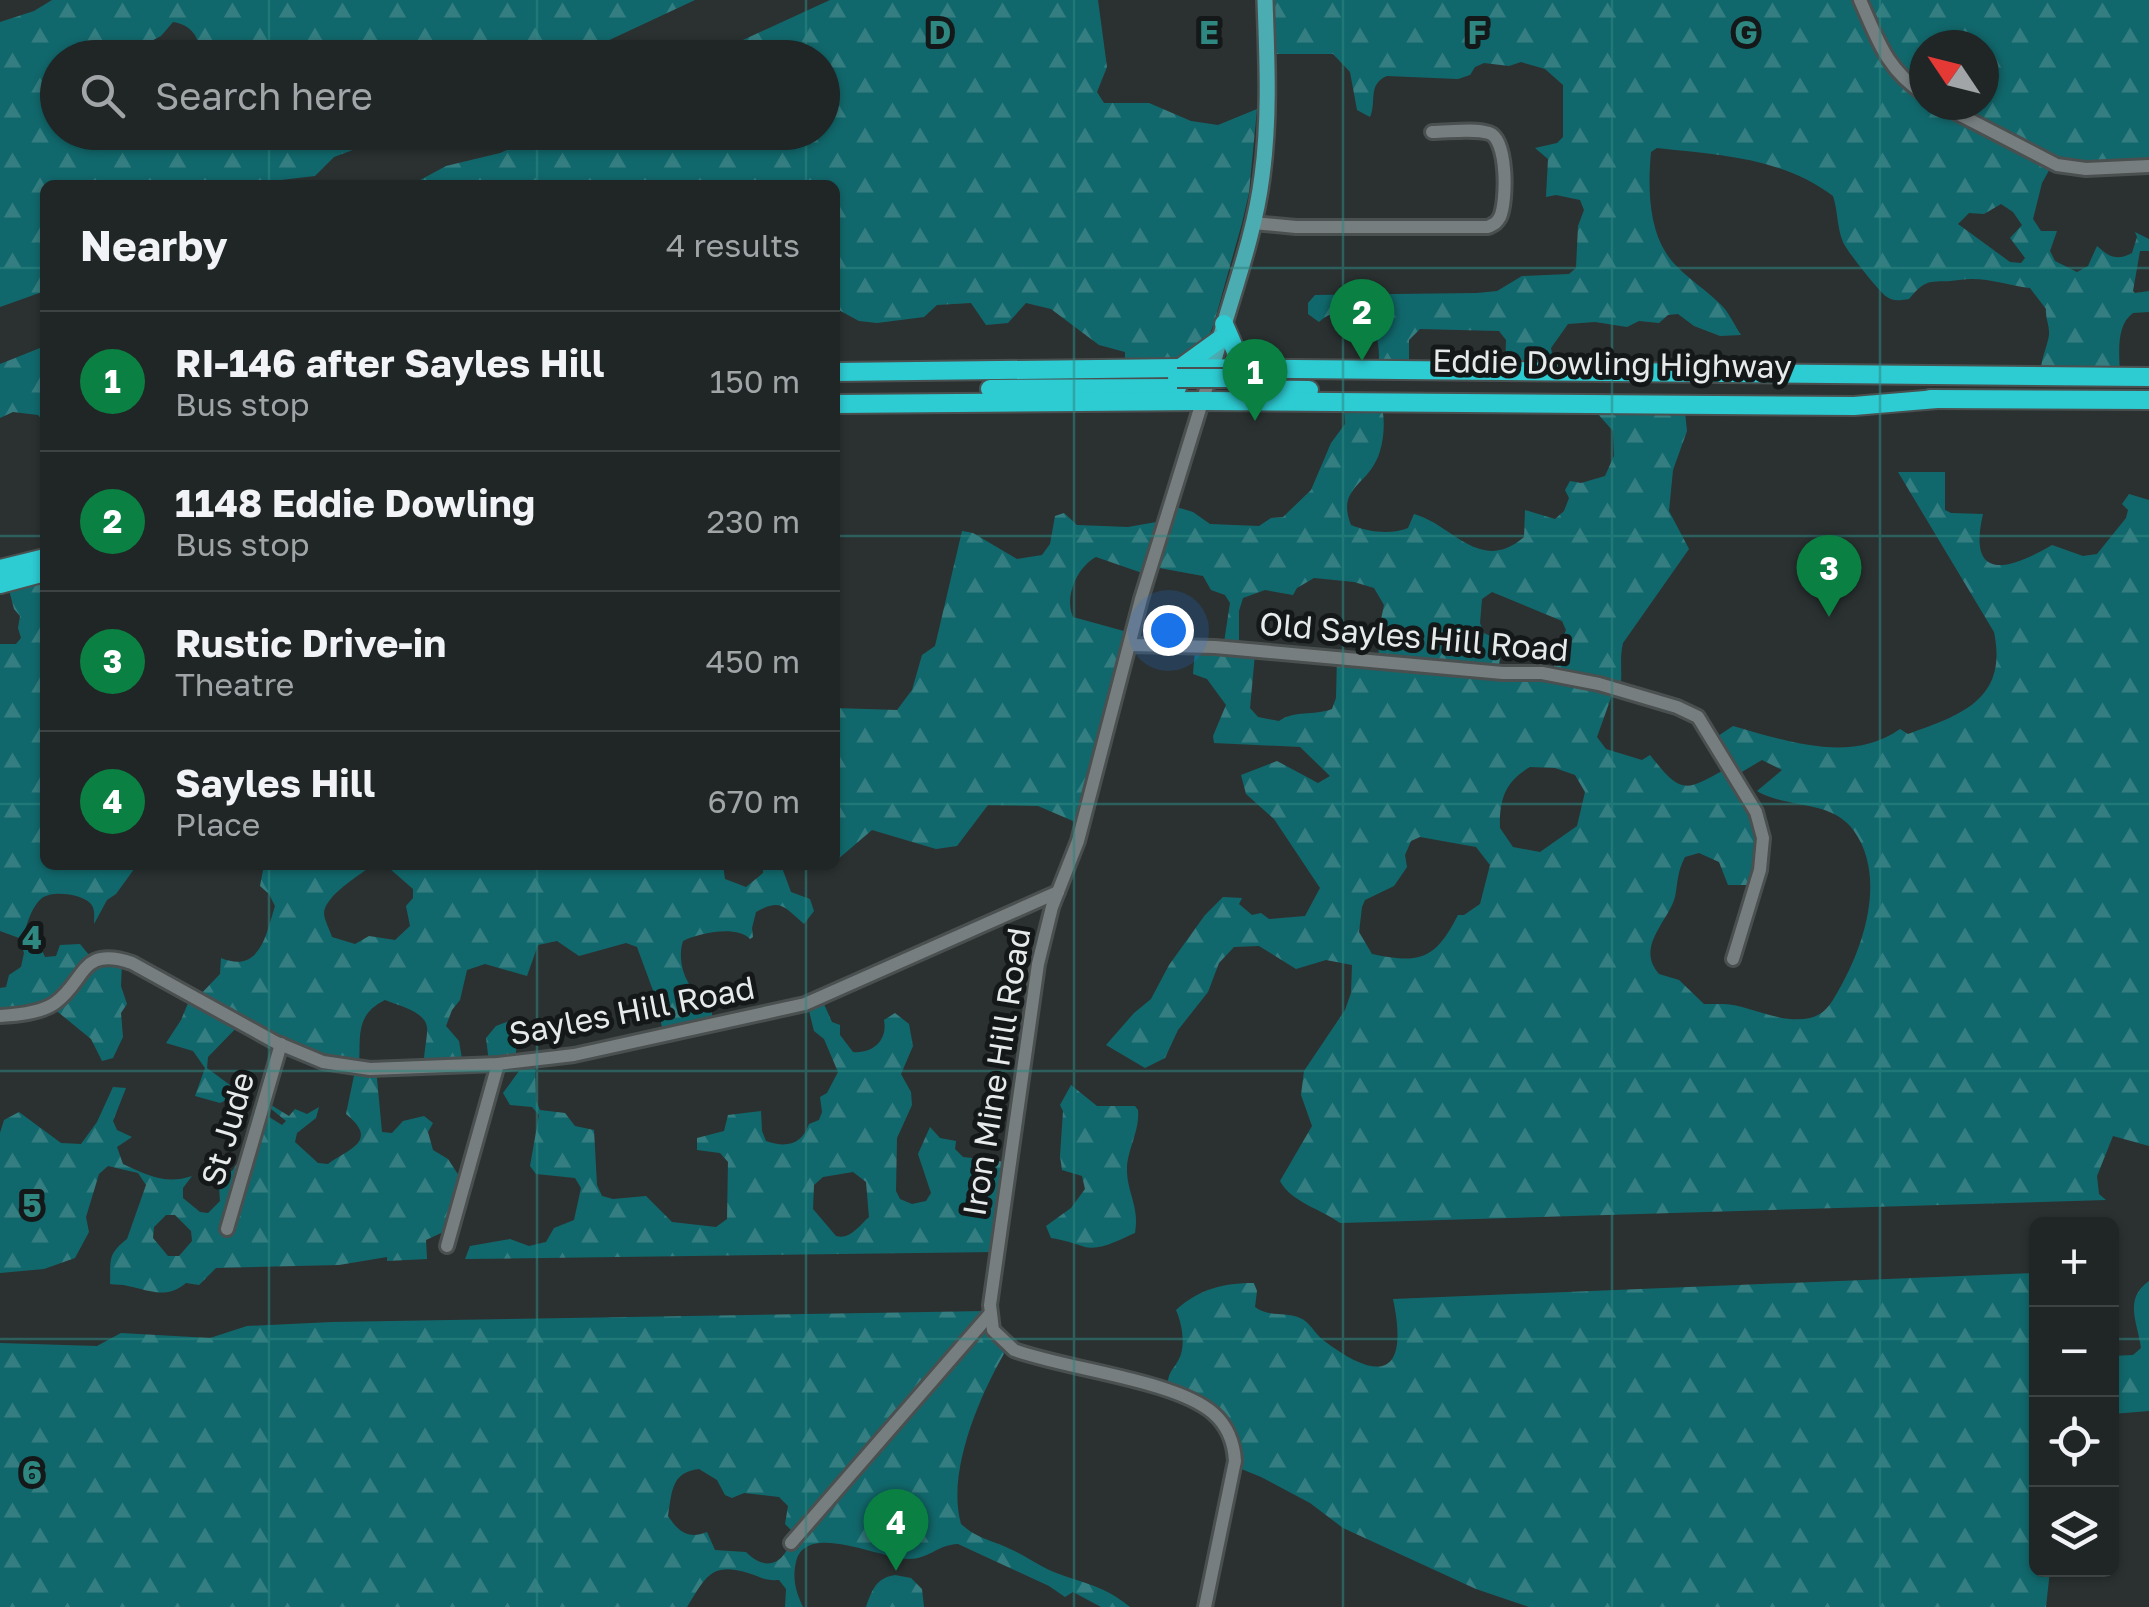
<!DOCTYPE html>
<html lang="en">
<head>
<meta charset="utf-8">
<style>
  :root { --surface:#202525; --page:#282d2d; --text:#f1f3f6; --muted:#a2a5a7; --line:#3d4242; --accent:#0b8043 }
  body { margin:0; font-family:"Golos Text",sans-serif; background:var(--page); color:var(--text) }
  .controls { position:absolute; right:30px; bottom:30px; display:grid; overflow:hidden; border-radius:15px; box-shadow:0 2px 8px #0004 }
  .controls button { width:90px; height:90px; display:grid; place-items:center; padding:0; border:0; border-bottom:2px solid var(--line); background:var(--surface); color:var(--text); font:50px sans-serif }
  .compass { position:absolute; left:1909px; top:30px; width:90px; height:90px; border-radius:50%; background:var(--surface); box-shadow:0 2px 8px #0004; rotate:305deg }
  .you { position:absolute; left:1168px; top:630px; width:35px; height:35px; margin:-25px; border:8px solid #fff; border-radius:50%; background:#1a73e8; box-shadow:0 0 0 15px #1a73e833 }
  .badge { display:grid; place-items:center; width:65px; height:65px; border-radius:50%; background:var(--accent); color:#fff; font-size:32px; font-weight:700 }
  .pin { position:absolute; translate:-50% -82px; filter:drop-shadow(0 2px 5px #0008) }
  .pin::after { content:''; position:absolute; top:52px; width:35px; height:30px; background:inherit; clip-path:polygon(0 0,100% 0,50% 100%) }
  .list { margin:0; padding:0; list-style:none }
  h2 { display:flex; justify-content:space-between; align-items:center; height:130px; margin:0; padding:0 40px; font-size:42px }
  h2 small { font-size:32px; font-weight:400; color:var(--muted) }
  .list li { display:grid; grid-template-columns:65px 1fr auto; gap:30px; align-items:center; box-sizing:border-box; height:140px; padding:0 40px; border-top:2px solid var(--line) }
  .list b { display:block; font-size:38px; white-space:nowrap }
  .list p { margin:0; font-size:32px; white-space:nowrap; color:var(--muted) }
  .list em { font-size:32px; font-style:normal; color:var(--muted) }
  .icon { flex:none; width:55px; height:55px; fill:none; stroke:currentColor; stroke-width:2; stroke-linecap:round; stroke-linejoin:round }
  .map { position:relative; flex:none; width:2149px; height:1607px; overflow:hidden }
  .search { position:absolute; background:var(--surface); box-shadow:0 2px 8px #0004; left:40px; top:40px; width:800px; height:110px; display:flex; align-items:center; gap:25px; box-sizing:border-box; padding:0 35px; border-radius:55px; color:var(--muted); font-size:38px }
  .panel { position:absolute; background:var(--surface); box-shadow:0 2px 8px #0004; left:40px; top:180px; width:800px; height:690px; border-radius:15px }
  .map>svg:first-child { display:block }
</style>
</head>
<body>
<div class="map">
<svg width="2149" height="1607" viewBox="0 0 2149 1607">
  <defs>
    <pattern id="forest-firs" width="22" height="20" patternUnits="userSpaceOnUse" patternTransform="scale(2.5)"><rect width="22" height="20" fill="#11686c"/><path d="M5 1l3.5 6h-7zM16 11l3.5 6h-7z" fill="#347e81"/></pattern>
  </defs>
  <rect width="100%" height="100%" fill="#2b3131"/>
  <!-- forest -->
  <g fill="url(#forest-firs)" fill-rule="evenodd">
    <path d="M52 0H695L573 57H198C202 39 192 25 173 22L161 36 142 46 151 57 58 58V132L376 133 371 136 369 144 334 157 315 176 281 180 273 185H45V291L0 307V22L34 11Z"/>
    <polygon points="830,0 1098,0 1107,67 1097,92 1104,103 1149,103 1191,121 1218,125 1257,109 1249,193 1242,223 1214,323 1208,339 1189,358 1125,365 1125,352 1099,345 1051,309 1026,303 1008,323 986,325 971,303 937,305 924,317 877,323 859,321 835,308 835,185 411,185 446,166 500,153 545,133 822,132 822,58 706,57"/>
    <path d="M1268 0H2149V167L2052 165 2042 183 2033 219 2041 231H2057L2050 251 2055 261 2077 272 2088 266 2097 246C2109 257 2117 261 2132 253L2137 237 2135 232 2149 239V251H2140L2133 291 2135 293 2149 291V312L2133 313C2116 325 2119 353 2120 373L2041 371C2041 358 2047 348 2049 335 2050 326 2045 318 2046 309L2030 288C2004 285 1985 276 1959 280 1933 284 1928 275 1909 299 1901 300 1894 302 1887 297 1881 294 1846 250 1843 242 1837 228 1838 211 1833 196 1781 157 1719 155 1657 148L1651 152C1648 184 1648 225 1666 253 1680 275 1707 289 1724 308 1730 315 1735 326 1741 335L1720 336 1694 326 1678 314 1668 315 1659 323 1639 321 1627 327 1595 322 1568 324 1551 348 1555 368 1505 370 1506 340 1499 331 1420 329 1409 340V366L1379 363C1379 356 1379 346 1377 339 1370 313 1338 304 1319 322L1308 314V303L1315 295 1477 293 1497 291 1522 276 1569 274 1576 268 1578 226 1584 210 1580 200 1556 195 1546 197 1548 159 1535 148 1557 143 1563 137V85L1545 69 1521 62 1509 66 1484 63 1475 67 1470 75 1458 79 1387 76C1367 84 1377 102 1370 117L1357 110 1350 72 1333 54H1272ZM1924 45H1984V105H1924ZM2001 204 2013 212 2022 225 2010 238 2025 258 2021 263 2010 262 1958 224 1969 213 1984 214Z"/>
    <polygon points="45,346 45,423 38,415 13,412 0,418 0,364"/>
    <path d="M1344 408 1383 413C1385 427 1383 448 1376 461 1364 486 1337 490 1351 525 1367 532 1392 535 1408 528L1414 514C1452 524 1480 575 1524 537L1525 510 1555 519 1564 511 1569 498 1565 490 1570 481 1581 483 1605 476 1614 456 1613 431 1596 412H1685L1687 431 1673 470 1669 511 1689 549 1623 643C1619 659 1623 673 1620 691L1613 692 1597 737 1606 749 1642 760 1650 755C1681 794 1684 793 1727 768L1712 740 1733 726C1786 741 1851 764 1900 729L1908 734C1962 715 2008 699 1994 632L1898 472H1945V510L1951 513 1983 514C1967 583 2009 570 2052 545L2083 556 2097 554 2126 518 2128 510 2122 504 2129 494 2149 500V1146L2113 1136 2097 1176 2099 1194 2106 1200 1340 1223C1321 1209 1291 1202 1280 1181L1312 1126 1301 1095 1304 1071 1345 1010 1351 993 1352 965 1326 960 1296 969 1259 946 1234 947 1219 963 1208 992 1178 1030 1165 1058 1145 1068 1106 1045 1134 1013 1151 999 1169 965 1205 915 1223 897 1242 898 1239 904 1252 915 1261 913 1269 919 1305 916 1320 888 1274 819 1246 794 1241 775 1277 761 1318 783 1330 776 1300 747 1214 743 1213 736 1226 705 1207 679 1193 674 1195 649H1223L1230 603 1225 595 1211 590 1203 576 1154 567 1148 575 1096 557C1077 567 1064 597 1073 617L1131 633 1080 824 1038 806 988 805 957 846 936 849 872 830 837 860 835 708 897 710 912 690 922 655 935 646 962 531 973 533 1017 559 1042 555 1050 544 1055 516 1064 513 1077 525 1128 527 1162 521 1173 506 1193 512 1210 524 1259 526 1271 518 1283 517 1311 490 1331 443 1345 424ZM1314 578 1354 582 1374 588 1384 605 1378 634 1379 660 1337 659 1336 698 1332 709C1314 716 1294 710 1279 721L1258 717 1250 708 1255 654 1239 649V611L1243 598 1265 590 1293 595 1297 588ZM1492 592 1562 621 1566 630 1555 657 1553 676 1498 670 1503 642 1484 633 1480 623 1482 599ZM1762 760 1782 770 1757 791C1786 809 1832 799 1854 831 1886 876 1865 943 1841 986 1833 1000 1827 1014 1810 1018 1787 1023 1764 1013 1742 1007 1730 1003 1716 1004 1704 1004L1679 980 1659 974C1635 947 1668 922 1675 897 1678 882 1677 872 1685 857L1699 853 1719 862 1728 885H1756L1761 833 1735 776ZM1530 767 1555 768 1575 775 1585 792 1577 826 1540 852 1513 847 1500 828C1499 800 1505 781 1530 767ZM1420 837 1476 847 1490 865 1480 904 1464 915H1458C1435 960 1420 964 1372 954L1359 932 1362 907 1365 900 1394 886 1407 867 1405 855 1411 841Z"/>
    <path d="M45 575V865H137L116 894 107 900 94 924C94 916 96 908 89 902 80 894 52 890 42 898 32 906 28 921 24 933L28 939 39 944 45 957 56 956 60 945 80 944 94 961 122 962 121 986 127 1004 121 1013 123 1037 113 1058 102 1061 91 1039 53 1008 0 1018V988L6 987 9 975 21 967 24 953 19 938 0 931V644H16L21 638 18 628 20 616 14 609 8 586Z"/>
    <path d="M264 865H723L725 879 746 887 763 873V865H781L791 892 810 899 814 911 804 924C784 907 781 898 756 912L752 928 753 937 750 939C736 925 700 933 683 941 678 956 682 977 693 989H710L713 1026 663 1034 658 1004 637 947 626 943 579 956 557 941 538 945 527 976 485 964 467 970 460 1000 452 1010 446 1026 459 1041 463 1065 424 1061C424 1051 428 1034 427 1027 425 1011 397 1005 385 1000 354 1015 361 1038 359 1066L376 1068 382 1132 392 1133 403 1121 424 1116 433 1123 428 1132 433 1150 448 1159 463 1182 452 1228 426 1240 427 1259 387 1261V1257L339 1265 216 1268 199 1285 186 1283C166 1300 149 1290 128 1286 122 1284 116 1285 110 1284 111 1259 107 1255 127 1239L146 1185 138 1173 108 1166 99 1174 86 1217 89 1232 75 1258 44 1269 0 1273V1133L4 1120 19 1112 61 1143 81 1144 97 1122 113 1087 126 1088 113 1121 117 1130 132 1137 117 1147 123 1164C147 1175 166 1185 192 1176L183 1188V1198L200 1212 208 1213 220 1201 219 1187 224 1174 232 1171 269 1117 282 1125 286 1121 270 1108 271 1105 289 1116 295 1109 307 1114 319 1107 316 1118 297 1133 295 1142 318 1163 328 1164C346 1150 381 1142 346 1114L355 1071 324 1061 241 1023 208 1057 207 1068 250 1100 233 1097 220 1103 195 1096 205 1068 193 1051 166 1043 181 1020 191 996 198 997 220 974 221 958C260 974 266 935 275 906L269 894 260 886ZM370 867 389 868 413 889V898L406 906 410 926 395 940 369 936 355 944 332 937C330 930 324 920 324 913 325 896 358 876 370 867ZM166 1215H175L191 1231 192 1241 179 1256H168L153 1238 154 1227Z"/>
    <path d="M823 1002 832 1022 840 1025V1035L853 1052C873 1054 888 1040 884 1020L895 1013 909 1024 913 1046 901 1074 911 1092 912 1105 897 1138 896 1191 900 1199 912 1204 926 1201 931 1193 918 1154 930 1127 940 1138 956 1141 955 1149 963 1157 1007 1162 995 1252 465 1259 470 1246 510 1239 529 1246 546 1242 554 1228 574 1220 581 1188 575 1178 536 1174 530 1166 539 1115 532 1107 510 1105 503 1093 527 1060H535L536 1101 540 1110 565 1113 575 1126 594 1130 597 1185 602 1196 613 1199 646 1196 672 1222 716 1227 727 1219 728 1162 720 1153 697 1150V1138L724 1131 728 1115 761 1111 762 1131 766 1141C786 1148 802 1145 809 1124L819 1120 822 1112 820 1097 827 1093 838 1072 824 1039 814 1031 808 1007ZM853 1172 866 1182 869 1217C859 1226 850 1240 836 1236L813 1209 814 1185 823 1177Z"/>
    <polygon points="512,1020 519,1024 515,1061 489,1062 486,1038 496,1026"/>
    <path d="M1071 1085 1097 1106H1135L1138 1110C1140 1130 1128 1148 1127 1167 1126 1192 1140 1206 1135 1233 1121 1239 1100 1251 1085 1247 1073 1243 1064 1240 1051 1238L1046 1226 1071 1208 1085 1189 1082 1176 1062 1170 1060 1156 1063 1111 1060 1105Z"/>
    <path d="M2036 1273V1570H2050L2046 1607H1529L1476 1589 1343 1528 1310 1503 1261 1477 1234 1466 1219 1419 1167 1387C1169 1370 1172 1372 1179 1359 1186 1346 1182 1323 1176 1310 1199 1289 1223 1283 1254 1283L1257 1291 1255 1307C1270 1318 1284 1311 1300 1318 1310 1322 1315 1334 1323 1340 1382 1385 1409 1374 1393 1299Z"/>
    <path d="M2149 1281V1411L2112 1414V1356L2133 1355 2141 1348C2138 1323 2123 1299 2149 1281Z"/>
    <path d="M987 1311 1008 1347C981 1392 946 1471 961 1524 979 1540 990 1539 1010 1549 1027 1556 1041 1568 1059 1574 1089 1585 1104 1586 1130 1607H1101L1073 1592 1065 1597 1049 1586 958 1544C936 1545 930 1559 908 1559 879 1558 805 1521 796 1562 792 1579 796 1592 803 1607H785L786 1589 779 1580C765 1581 761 1577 748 1573 710 1561 705 1579 687 1607H0V1343L97 1346 121 1333 210 1338 247 1326 332 1322ZM699 1469 717 1480 725 1495 732 1498 744 1493 779 1497 788 1506 785 1524 791 1530C791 1559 769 1576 746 1552L715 1550 707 1532C688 1540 678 1531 668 1516 672 1492 671 1472 699 1469Z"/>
    <path d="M895 1575 911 1578 922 1589 924 1607H866C872 1590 876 1578 895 1575Z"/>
  </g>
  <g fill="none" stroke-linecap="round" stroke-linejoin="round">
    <!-- minor casing -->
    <g stroke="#4a4f4f" stroke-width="18">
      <g id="minor">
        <path d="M1860 0C1878 40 1886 69 1924 94"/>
        <polyline points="1941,105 2057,165 2086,169 2149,166"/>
        <path d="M1253 223 1296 227H1488C1494 224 1496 224 1500 217 1507 202 1508 139 1489 133 1474 128 1449 132 1432 132"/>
        <polyline points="1130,645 1215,647 1503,673 1542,673 1599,684 1677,707 1698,717 1756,812 1763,838 1760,870 1733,959"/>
        <path d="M0 1016C17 1015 41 1013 55 1003 86 981 80 945 132 963L275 1042 323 1062 370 1069 498 1064 574 1055 805 1004 1058 892"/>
        <polyline points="227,1229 281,1044"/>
        <polyline points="447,1246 498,1064"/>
        <polyline points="791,1543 990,1314"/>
        <path d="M1205 1607 1235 1461C1234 1443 1227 1425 1213 1413 1175 1380 1065 1369 1014 1350L993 1330 990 1305 1038 964 1052 907 1078 841 1141 599 1212 370"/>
      </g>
    </g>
    <!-- major casing -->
    <g stroke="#4a4f4f" stroke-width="20">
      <path id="major" d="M1212 368C1228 304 1254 241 1262 176 1270 117 1267 59 1265 0"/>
    </g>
    <!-- highway casing -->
    <g stroke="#4a4f4f" stroke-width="22">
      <g id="highway">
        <polyline points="1224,324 1237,354 1255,369"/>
        <polyline points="1183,366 1219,340"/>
        <polyline points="835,372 1179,368 2149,377"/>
        <polyline points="990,389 1177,388"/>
        <polyline points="1240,389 1309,390"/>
        <polyline points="1930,399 2149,400"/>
        <polyline points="835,404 1202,401 1854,406 1937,399"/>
        <polyline points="0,569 45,558"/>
        <polyline points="0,584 45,572"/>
      </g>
    </g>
    <!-- minor -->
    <use href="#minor" stroke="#777e7f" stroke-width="12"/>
    <!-- major -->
    <use href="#major" stroke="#4bacb1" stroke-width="15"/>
    <!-- highway -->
    <use href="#highway" stroke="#2dcbd2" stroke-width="18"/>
    <!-- highway-bridge casing -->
    <g stroke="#4a4f4f" stroke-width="22" stroke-linecap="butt">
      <polyline id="highway-bridge" points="1177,378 1241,378"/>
    </g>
    <!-- highway-bridge -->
    <use href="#highway-bridge" stroke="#2dcbd2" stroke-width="18"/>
  </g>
  <!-- grid -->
  <path fill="none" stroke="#2f8781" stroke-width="2.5" stroke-opacity="0.55" d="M269 0V58M537 0V58M806 0V58M1074 0V1607M1343 0V1607M1612 0V1607M1880 0V1607M269 132V185M537 132V185M806 132V185M0 268H45M835 268H2149M0 536H45M835 536H2149M0 804H45M835 804H2149M269 865V1607M537 865V1607M806 865V1607M0 1071H2149M0 1339H2036M2112 1339H2149"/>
  <g text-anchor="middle" stroke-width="10" stroke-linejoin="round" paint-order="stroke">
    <!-- street labels -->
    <g font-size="32" fill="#e6eaea" stroke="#151818">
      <text transform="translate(1612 364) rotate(1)" y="11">Eddie Dowling Highway</text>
      <text transform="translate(1414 637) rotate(5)" y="11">Old Sayles Hill Road</text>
      <text transform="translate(632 1011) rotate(-11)" y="11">Sayles Hill Road</text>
      <text transform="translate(997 1072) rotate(-81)" y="11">Iron Mine Hill Road</text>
      <text transform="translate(228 1129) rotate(-74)" y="11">St Jude</text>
    </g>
  </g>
  <g font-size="32" text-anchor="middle" font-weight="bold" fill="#2f8781" stroke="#151818" stroke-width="10" stroke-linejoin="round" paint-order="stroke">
    <text x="940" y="44">D</text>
    <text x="1209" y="44">E</text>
    <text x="1477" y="44">F</text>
    <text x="1746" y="44">G</text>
    <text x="32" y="949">4</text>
    <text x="32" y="1217">5</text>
    <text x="32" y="1484">6</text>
  </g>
</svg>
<div class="controls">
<button>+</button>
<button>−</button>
<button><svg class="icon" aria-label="locate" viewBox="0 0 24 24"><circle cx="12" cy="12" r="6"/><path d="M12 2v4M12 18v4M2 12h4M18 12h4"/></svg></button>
<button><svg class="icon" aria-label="layers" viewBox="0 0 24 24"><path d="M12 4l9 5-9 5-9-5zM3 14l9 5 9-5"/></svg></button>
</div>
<svg class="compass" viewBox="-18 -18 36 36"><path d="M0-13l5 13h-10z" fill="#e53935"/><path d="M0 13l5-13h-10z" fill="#a2a5a7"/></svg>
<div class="you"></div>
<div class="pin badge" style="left:1255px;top:421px">1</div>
<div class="pin badge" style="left:1362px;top:361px">2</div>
<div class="pin badge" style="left:1829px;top:617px">3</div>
<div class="pin badge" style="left:896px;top:1571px">4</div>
<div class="search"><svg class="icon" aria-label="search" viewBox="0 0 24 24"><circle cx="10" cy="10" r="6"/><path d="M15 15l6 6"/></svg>Search here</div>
<section class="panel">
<h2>Nearby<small>4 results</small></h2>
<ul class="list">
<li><span class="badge">1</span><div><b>RI-146 after Sayles Hill</b><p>Bus stop</p></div><em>150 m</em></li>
<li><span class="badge">2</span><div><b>1148 Eddie Dowling</b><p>Bus stop</p></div><em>230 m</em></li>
<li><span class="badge">3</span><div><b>Rustic Drive-in</b><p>Theatre</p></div><em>450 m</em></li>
<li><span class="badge">4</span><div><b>Sayles Hill</b><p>Place</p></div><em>670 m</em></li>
</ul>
</section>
</div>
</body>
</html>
